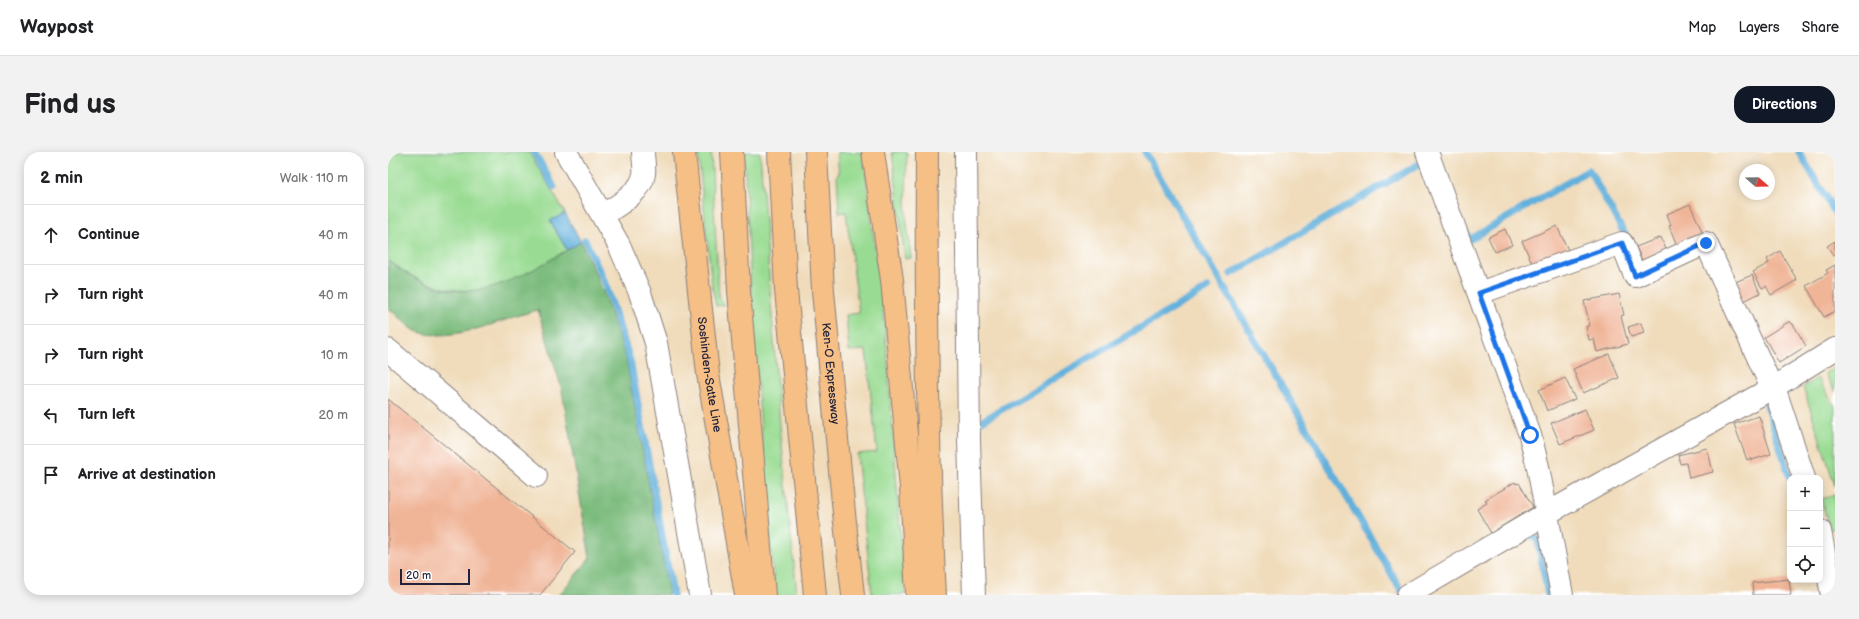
<!DOCTYPE html>
<html lang="en">
<head>
<meta charset="utf-8">
<style>
  :root { --surface:#fff; --page:#f2f2f2; --text:#202124; --muted:#757577; --line:#e0e0e0; --accent:#111827 }
  body { margin:0; font-family:"Balsamiq Sans",sans-serif; background:var(--page); color:var(--text) }
  .controls { position:absolute; right:12px; bottom:12px; display:grid; overflow:hidden; border-radius:8px; box-shadow:0 2px 10px #0003 }
  .controls button { width:36px; height:36px; display:grid; place-items:center; padding:0; border:0; border-bottom:1px solid var(--line); background:var(--surface); color:var(--text); font:20px sans-serif }
  .compass { position:absolute; left:1351px; top:12px; width:36px; height:36px; border-radius:50%; background:var(--surface); box-shadow:0 2px 10px #0003; rotate:110deg }
  .scale { position:absolute; left:12px; bottom:10px; width:70px; box-sizing:border-box; padding-left:4px; border:2px solid #22223b; border-top:0; font-size:11px; line-height:14px; white-space:nowrap; color:#22223b; -webkit-text-stroke:3px #fff; paint-order:stroke }
  .stop { position:absolute; width:12px; height:12px; margin:-9px; border:3px solid #1a73e8; border-radius:50%; background:#fff }
  .stop.end { background:#1a73e8; border-color:#fff; box-shadow:0 1px 4px #0008 }
  .list { margin:0; padding:0; list-style:none }
  h2 { display:flex; justify-content:space-between; align-items:center; height:52px; margin:0; padding:0 16px; font-size:17px }
  h2 small { font-size:13px; font-weight:400; color:var(--muted) }
  .list li { display:grid; grid-template-columns:26px 1fr auto; gap:12px; align-items:center; box-sizing:border-box; height:60px; padding:0 16px; border-top:1px solid var(--line) }
  .list b { display:block; font-size:15px; white-space:nowrap }
  .list em { font-size:13px; font-style:normal; color:var(--muted) }
  .icon { flex:none; width:22px; height:22px; fill:none; stroke:currentColor; stroke-width:2; stroke-linecap:round; stroke-linejoin:round }
  .map { position:relative; flex:none; width:1447px; height:443px; overflow:hidden; border-radius:16px }
  header { display:flex; align-items:center; gap:24px; box-sizing:border-box; height:56px; padding:0 20px; background:var(--surface); border-bottom:1px solid var(--line) }
  header strong { font-size:19px }
  nav { display:flex; gap:22px; margin-inline-start:auto; font-size:14px }
  .intro { display:flex; align-items:center; justify-content:space-between; box-sizing:border-box; height:96px; padding:0 24px }
  h1 { margin:0; font-size:28px }
  .button { padding:10px 18px; border-radius:16px; background:var(--accent); color:#fff; font-size:14px; font-weight:700 }
  main { display:flex; gap:24px; padding:0 24px }
  aside { flex:1; background:var(--surface); border-radius:16px; box-shadow:0 2px 10px #0003 }
  .map>svg:first-child { display:block }
</style>
</head>
<body>
<header>
<strong>Waypost</strong>
<nav><a>Map</a><a>Layers</a><a>Share</a></nav>
</header>
<div class="intro"><h1>Find us</h1><a class="button">Directions</a></div>
<main>
<aside>
<h2>2 min<small>Walk · 110 m</small></h2>
<ul class="list">
<li><svg class="icon" aria-label="ahead" viewBox="0 0 24 24"><path d="M12 20V5M6 11l6-6 6 6"/></svg><div><b>Continue</b></div><em>40 m</em></li>
<li><svg class="icon" aria-label="right" viewBox="0 0 24 24"><path d="M7 20v-9h11M14 6l5 5-5 5"/></svg><div><b>Turn right</b></div><em>40 m</em></li>
<li><svg class="icon" aria-label="right" viewBox="0 0 24 24"><path d="M7 20v-9h11M14 6l5 5-5 5"/></svg><div><b>Turn right</b></div><em>10 m</em></li>
<li><svg class="icon" aria-label="left" viewBox="0 0 24 24"><path d="M17 20v-9H6M10 6l-5 5 5 5"/></svg><div><b>Turn left</b></div><em>20 m</em></li>
<li><svg class="icon" aria-label="arrive" viewBox="0 0 24 24"><path d="M6 21V4h12l-3 4 3 4H6"/></svg><div><b>Arrive at destination</b></div></li>
</ul>
</aside>
<div class="map">
<svg width="1447" height="443" viewBox="0 0 1447 443">
  <rect width="100%" height="100%" fill="#fff"/>
  <filter id="ink" filterUnits="userSpaceOnUse"><feTurbulence type="fractalNoise" baseFrequency=".025" numOctaves="2"/><feDisplacementMap in="SourceGraphic" scale="8" xChannelSelector="R" yChannelSelector="G"/><feConvolveMatrix kernelMatrix="1 2 1 2 8 2 1 2 1" color-interpolation-filters="sRGB"/></filter>
  <filter id="wash" filterUnits="userSpaceOnUse"><feTurbulence type="fractalNoise" baseFrequency=".012" numOctaves="4" result="noise"/><feDisplacementMap in="SourceGraphic" scale="16" xChannelSelector="R" yChannelSelector="G"/><feGaussianBlur stdDeviation="0.9" result="paint"/><feColorMatrix in="noise" values="0 0 0 0 0 0 0 0 0 0 0 0 0 0 0 0 0 1.4 0 .05"/><feComposite in="paint" operator="in"/></filter>
  <g filter="url(#wash)">
    <rect width="100%" height="100%" fill="#f0dcbb"/>
    <!-- green -->
    <g fill="#99db92" stroke="#5e7e66">
      <path d="M0 0H141L177 61 162 69 179 98C158 110 137 125 114 133 72 146 34 135 0 108Z"/>
      <polygon points="310,0 323,0 331,145 336,153 328,154 324,134"/>
      <polygon points="356,0 372,0 392,273 409,443 387,443 365,179"/>
      <polygon points="449,0 475,0 497,174 517,443 484,443 469,302 489,300 478,198 461,199 458,163 471,161 458,60 451,61 449,23 451,22"/>
      <polygon points="504,0 519,0 518,63 523,106 517,107"/>
      <polygon points="1447,216 1447,240 1437,221"/>
      <polygon points="1430,226 1447,254 1447,334 1415,235"/>
      <polygon points="1447,343 1447,375 1442,378 1433,347"/>
    </g>
    <!-- forest -->
    <path fill="#7abb7c" stroke="#4e6e5c" d="M193 90 214 136 238 207 281 443H171L202 406 174 238 150 158C116 166 63 193 28 179 20 175 8 162 0 156V108C74 167 124 130 193 90Z"/>
    <!-- water -->
    <polygon fill="#62b0db" stroke="#42698b" points="177,61 193,90 179,98 162,69"/>
    <g fill="none" stroke-linecap="round" stroke-linejoin="round">
      <!-- stream -->
      <g stroke="#62b0db" stroke-width="7">
        <polyline points="146,0 166,35"/>
        <polyline points="757,0 1013,438"/>
        <polyline points="1411,0 1447,61"/>
        <polyline points="1079,82 1081,88 1201,18 1240,88"/>
        <polyline points="197,88 218,133 242,208 285,443"/>
        <polyline points="843,122 1029,13"/>
        <polyline points="1378,251 1402,326"/>
        <polyline points="594,269 820,136"/>
        <polyline points="1135,386 1140,383 1147,385 1150,389 1160,443"/>
        <polyline points="1428,428 1430,443"/>
      </g>
    </g>
    <g id="blocks">
      <!-- building -->
      <g fill="#f0b496">
        <polygon points="1302,52 1316,84 1290,96 1281,74 1283,73 1279,62"/>
        <polygon points="1169,74 1180,98 1145,113 1134,89"/>
        <polygon points="1117,77 1124,93 1107,100 1100,85"/>
        <polygon points="1273,85 1279,100 1255,110 1248,95"/>
        <polygon points="1447,89 1447,101 1445,103 1439,94"/>
        <polygon points="1392,99 1409,128 1383,143 1378,134 1374,136 1365,120 1381,111 1379,107"/>
        <polygon points="1447,113 1447,159 1436,165 1418,134 1440,121 1438,118"/>
        <polygon points="1364,123 1372,141 1354,150 1345,131"/>
        <polygon points="1231,142 1236,163 1233,164 1240,192 1209,200 1206,187 1201,188 1198,174 1202,174 1196,149"/>
        <polygon points="1402,169 1404,172 1405,172 1418,194 1391,211 1376,185"/>
        <polygon points="1253,171 1256,181 1243,185 1240,175"/>
        <polygon points="1221,202 1231,226 1195,241 1185,217"/>
        <polygon points="1177,226 1187,247 1159,259 1151,238"/>
        <polygon points="0,247 187,400 152,443 0,443"/>
        <polygon points="1197,257 1206,278 1172,292 1163,271"/>
        <polygon points="1371,264 1383,302 1364,308 1363,306 1359,308 1346,272"/>
        <polygon points="1319,296 1325,320 1301,326 1298,311 1292,312 1290,303"/>
        <polygon points="1127,330 1128,332 1131,331 1145,355 1103,381 1089,357 1099,351 1097,348"/>
        <polygon points="1401,427 1403,443 1365,443 1364,431"/>
      </g>
    </g>
  </g>
  <g filter="url(#ink)">
    <use href="#blocks" fill-opacity="0" stroke="#897f7b" stroke-width="1"/>
    <g fill="none" stroke-linecap="round" stroke-linejoin="round">
      <!-- minor casing -->
      <g stroke="#897f7b" stroke-width="24">
        <g id="minor">
          <polyline points="178,0 231,93 252,141 268,191 312,443"/>
          <polyline points="578,0 581,289 586,443"/>
          <polyline points="1039,0 1142,283 1150,315 1174,443"/>
          <path d="M215 63C229 54 254 40 256 22 257 15 255 7 255 0"/>
          <polyline points="1091,141 1234,91 1247,124 1318,91 1384,236"/>
          <polyline points="0,198 148,324"/>
          <polyline points="1386,235 1416,326"/>
          <polyline points="1432,379 1444,443"/>
          <polyline points="1020,443 1158,362 1386,235 1447,197"/>
        </g>
      </g>
      <!-- major casing -->
      <g stroke="#897f7b" stroke-width="24">
        <g id="major">
          <path id="s1" d="M296 0 320 222 358 443"/>
          <path d="M539 0C538 148 539 296 547 443"/>
        </g>
      </g>
      <!-- highway casing -->
      <g stroke="#897f7b" stroke-width="24">
        <g id="highway">
          <polyline points="344,0 351,139 376,443"/>
          <polyline points="391,0 398,138 427,443"/>
          <path id="s2" d="M428 0 435 139 456 361 465 443"/>
          <polyline points="485,0 504,128 523,336 529,443"/>
        </g>
      </g>
      <!-- minor -->
      <use href="#minor" stroke="#fff" stroke-width="22"/>
      <!-- major -->
      <use href="#major" stroke="#f5bf86" stroke-width="22"/>
      <!-- highway -->
      <use href="#highway" stroke="#f5bf86" stroke-width="22"/>
    </g>
  </g>
  <g fill="none" stroke-linecap="round" stroke-linejoin="round" filter="url(#ink)">
    <!-- route -->
    <polyline stroke="#1a73e8" stroke-width="5" points="1142,283 1091,141 1234,91 1247,124 1318,91"/>
  </g>
  <g text-anchor="middle" stroke-width="3.5" stroke-linejoin="round" paint-order="stroke">
    <!-- street labels -->
    <g font-size="12" fill="#22223b" stroke="#fff">
      <text dy="4" stroke="none"><textPath href="#s1" startOffset="224">Soshinden-Satte Line</textPath></text>
      <text dy="4" stroke="none"><textPath href="#s2" startOffset="222">Ken-O Expressway</textPath></text>
    </g>
  </g>
</svg>
<div class="controls">
<button>+</button>
<button>−</button>
<button><svg class="icon" aria-label="locate" viewBox="0 0 24 24"><circle cx="12" cy="12" r="6"/><path d="M12 2v4M12 18v4M2 12h4M18 12h4"/></svg></button>
</div>
<svg class="compass" viewBox="-18 -18 36 36"><path d="M0-13l5 13h-10z" fill="#e53935"/><path d="M0 13l5-13h-10z" fill="#757577"/></svg>
<div class="scale">20 m</div>
<div class="stop" style="left:1142px;top:283px"></div>
<div class="stop end" style="left:1318px;top:91px"></div>
</div>
</main>
</body>
</html>
